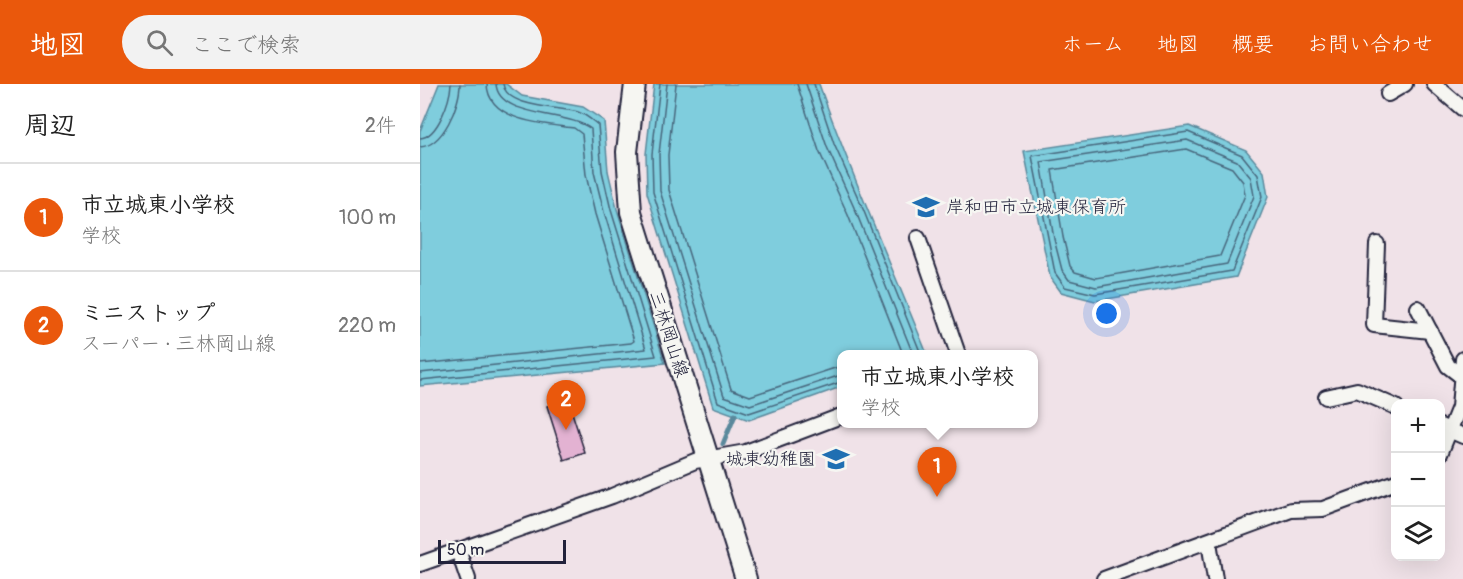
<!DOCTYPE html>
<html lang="ja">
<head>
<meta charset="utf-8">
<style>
  :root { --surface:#fff; --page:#f2f2f2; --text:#222; --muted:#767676; --line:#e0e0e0; --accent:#ea580c }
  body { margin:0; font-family:Pangolin,"Klee One",sans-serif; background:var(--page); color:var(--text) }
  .controls { position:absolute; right:18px; bottom:18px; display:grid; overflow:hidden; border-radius:12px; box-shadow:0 6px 24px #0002 }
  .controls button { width:54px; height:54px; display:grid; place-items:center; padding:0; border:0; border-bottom:2px solid var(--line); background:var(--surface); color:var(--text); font:30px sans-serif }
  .scale { position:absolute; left:18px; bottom:15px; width:128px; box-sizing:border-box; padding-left:6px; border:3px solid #22223b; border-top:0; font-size:16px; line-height:21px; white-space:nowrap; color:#22223b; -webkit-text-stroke:4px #f6f6f2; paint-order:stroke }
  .you { position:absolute; left:687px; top:230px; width:21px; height:21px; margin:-15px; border:4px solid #fff; border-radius:50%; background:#1a73e8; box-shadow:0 0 0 9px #1a73e833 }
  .badge { display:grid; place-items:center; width:39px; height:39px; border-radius:50%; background:var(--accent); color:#fff; font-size:20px; font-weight:700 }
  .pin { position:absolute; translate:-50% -50px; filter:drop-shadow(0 2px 3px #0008) }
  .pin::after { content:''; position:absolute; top:32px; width:21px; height:18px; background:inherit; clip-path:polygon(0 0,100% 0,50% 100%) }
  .popup { position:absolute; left:417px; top:266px; width:201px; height:78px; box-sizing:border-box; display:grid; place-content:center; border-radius:12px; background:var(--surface); filter:drop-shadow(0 2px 4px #0005); font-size:20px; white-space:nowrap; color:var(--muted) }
  .popup b { font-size:22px; color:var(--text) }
  .popup::after { content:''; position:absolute; left:50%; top:100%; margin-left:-12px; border:12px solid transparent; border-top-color:var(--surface) }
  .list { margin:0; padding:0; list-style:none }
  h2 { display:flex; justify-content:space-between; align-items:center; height:78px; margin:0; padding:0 24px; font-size:26px }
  h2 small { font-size:20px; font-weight:400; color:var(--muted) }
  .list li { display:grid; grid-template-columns:39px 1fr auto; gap:18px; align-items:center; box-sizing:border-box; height:108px; padding:0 24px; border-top:2px solid var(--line) }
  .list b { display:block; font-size:22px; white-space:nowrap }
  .list p { margin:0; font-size:20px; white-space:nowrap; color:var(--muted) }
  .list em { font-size:20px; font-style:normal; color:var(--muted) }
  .icon { flex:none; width:33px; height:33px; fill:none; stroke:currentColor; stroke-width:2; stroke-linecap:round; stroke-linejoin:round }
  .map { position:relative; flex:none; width:1043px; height:495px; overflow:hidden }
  header { display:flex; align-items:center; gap:36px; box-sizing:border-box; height:84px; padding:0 30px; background:var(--accent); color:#fff }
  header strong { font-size:28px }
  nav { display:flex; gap:33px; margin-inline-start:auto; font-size:21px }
  .search { width:420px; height:54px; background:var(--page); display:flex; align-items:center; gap:15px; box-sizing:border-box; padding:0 21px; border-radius:33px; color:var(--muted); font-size:22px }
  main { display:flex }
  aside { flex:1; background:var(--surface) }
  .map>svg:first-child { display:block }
</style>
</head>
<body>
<header>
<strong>地図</strong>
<div class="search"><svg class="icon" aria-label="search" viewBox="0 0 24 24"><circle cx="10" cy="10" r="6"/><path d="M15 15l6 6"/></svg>ここで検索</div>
<nav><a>ホーム</a><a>地図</a><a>概要</a><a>お問い合わせ</a></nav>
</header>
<main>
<aside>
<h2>周辺<small>2件</small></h2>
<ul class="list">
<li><span class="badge">1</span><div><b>市立城東小学校</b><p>学校</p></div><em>100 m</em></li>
<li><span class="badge">2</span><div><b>ミニストップ</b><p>スーパー · 三林岡山線</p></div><em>220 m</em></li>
</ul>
</aside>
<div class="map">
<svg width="1043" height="495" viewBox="0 0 1043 495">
  <rect width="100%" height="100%" fill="#f0e2e8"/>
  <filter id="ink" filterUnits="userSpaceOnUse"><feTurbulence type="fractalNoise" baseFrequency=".0167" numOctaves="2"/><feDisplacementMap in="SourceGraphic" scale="12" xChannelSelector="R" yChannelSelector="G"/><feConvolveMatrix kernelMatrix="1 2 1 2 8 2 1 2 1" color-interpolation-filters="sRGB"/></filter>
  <g filter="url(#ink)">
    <!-- water -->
    <g fill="#7fcddd" stroke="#5a899c" stroke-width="1.5">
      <polygon points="19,0 86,0 102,12 163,23 184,37 188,87 197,125 245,279 0,302 0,47"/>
      <path d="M234 0H399C431 91 471 180 507 270H421V303L329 336 293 323 227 109 226 70Z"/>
      <polygon points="769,42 826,66 844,88 848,113 816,193 675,217 641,208 630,193 604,67"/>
    </g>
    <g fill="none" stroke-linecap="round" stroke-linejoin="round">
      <!-- shore -->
      <g stroke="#47667c" stroke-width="1.5">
        <polyline points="240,0 232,70 233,108 298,318 329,329 421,298"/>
        <polyline points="247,0 239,70 240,107 304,312 330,321 421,291"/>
        <polyline points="256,0 248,71 249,106 311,305 330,312 421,282"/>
        <polyline points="377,0 399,67 428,131 483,270"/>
        <polyline points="386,0 407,63 436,128 493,270"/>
        <polyline points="394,0 414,60 443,125 501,270"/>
        <polygon points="768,48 822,71 838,91 842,113 812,187 675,210 645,203 635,189 612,72"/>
        <path d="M0 54C18 53 30 16 31 0"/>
        <polygon points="767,56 817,77 831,94 834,112 807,180 676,203 649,196 642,186 634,155 621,78"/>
        <path d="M0 63C23 62 40 21 40 0"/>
        <polygon points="766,65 812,84 823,98 825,111 800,172 676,194 655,188 650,182 643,153 632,86"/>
        <path d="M0 280 211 259 214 257 175 130 166 91 162 50 154 44C126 40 68 38 67 0"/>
        <path d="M0 289 226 265 184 128 174 88 171 45C148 27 78 34 76 0"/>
        <path d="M0 296 236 272 191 126 182 87 178 41C173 37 165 30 158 28 140 23 86 24 83 0"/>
      </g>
      <!-- stream -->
      <polyline stroke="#5a899c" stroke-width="5" points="303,360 315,331"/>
    </g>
    <!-- building -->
    <polygon fill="#e3b2d2" stroke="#22223b" stroke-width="1.5" points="148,316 165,369 144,376 127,322"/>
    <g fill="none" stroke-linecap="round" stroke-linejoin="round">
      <!-- minor casing -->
      <g stroke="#22223b" stroke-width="18">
        <g id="minor">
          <polyline points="1014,0 1043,25"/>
          <polyline points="968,10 985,0"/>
          <polyline points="498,154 538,270"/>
          <polyline points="957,160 954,241 1010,247"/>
          <polyline points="998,224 1028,282 1041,292"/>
          <polyline points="906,313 937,306 976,323"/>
          <polyline points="1020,342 1043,352"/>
          <polyline points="1020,370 1039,323 1043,275"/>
          <polyline points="789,458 795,495"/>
          <polyline points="38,466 48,495"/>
          <polyline points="0,480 192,412 275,377 326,368 421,332"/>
          <polyline points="684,495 871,426 903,425 976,398"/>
        </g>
      </g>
      <!-- secondary casing -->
      <g stroke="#22223b" stroke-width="24">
        <polyline id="secondary" points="215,0 207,68 211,128 326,495"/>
      </g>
      <!-- minor -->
      <use href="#minor" stroke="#f6f6f2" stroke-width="14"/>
      <!-- secondary -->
      <use href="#secondary" stroke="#f6f6f2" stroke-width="20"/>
    </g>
  </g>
  <!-- icons -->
  <defs>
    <g id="school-bare" transform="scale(2.07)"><path d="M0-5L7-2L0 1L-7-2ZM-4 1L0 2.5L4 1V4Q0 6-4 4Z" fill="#1f6fb2" stroke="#f6f6f2" stroke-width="2.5" paint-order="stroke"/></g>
  </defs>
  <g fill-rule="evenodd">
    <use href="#school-bare" x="506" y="123"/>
    <use href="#school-bare" x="416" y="375"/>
  </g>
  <g text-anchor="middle" stroke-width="4.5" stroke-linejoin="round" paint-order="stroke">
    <!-- poi labels -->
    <g font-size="18" fill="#22223b" stroke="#f6f6f2" text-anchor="start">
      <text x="526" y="129">岸和田市立城東保育所</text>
      <text x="396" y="381" text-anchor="end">城東幼稚園</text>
    </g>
    <!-- street labels -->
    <g font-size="18" fill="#22223b" stroke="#f6f6f2">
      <text transform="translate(249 250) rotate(72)" y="6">三林岡山線</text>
    </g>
  </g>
</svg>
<div class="controls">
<button>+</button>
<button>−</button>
<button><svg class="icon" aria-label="layers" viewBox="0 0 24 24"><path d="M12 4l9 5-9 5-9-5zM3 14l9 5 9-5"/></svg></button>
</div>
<div class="scale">50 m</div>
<div class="you"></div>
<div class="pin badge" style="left:517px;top:413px">1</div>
<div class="popup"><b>市立城東小学校</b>学校</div>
<div class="pin badge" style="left:146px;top:346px">2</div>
</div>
</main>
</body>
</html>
